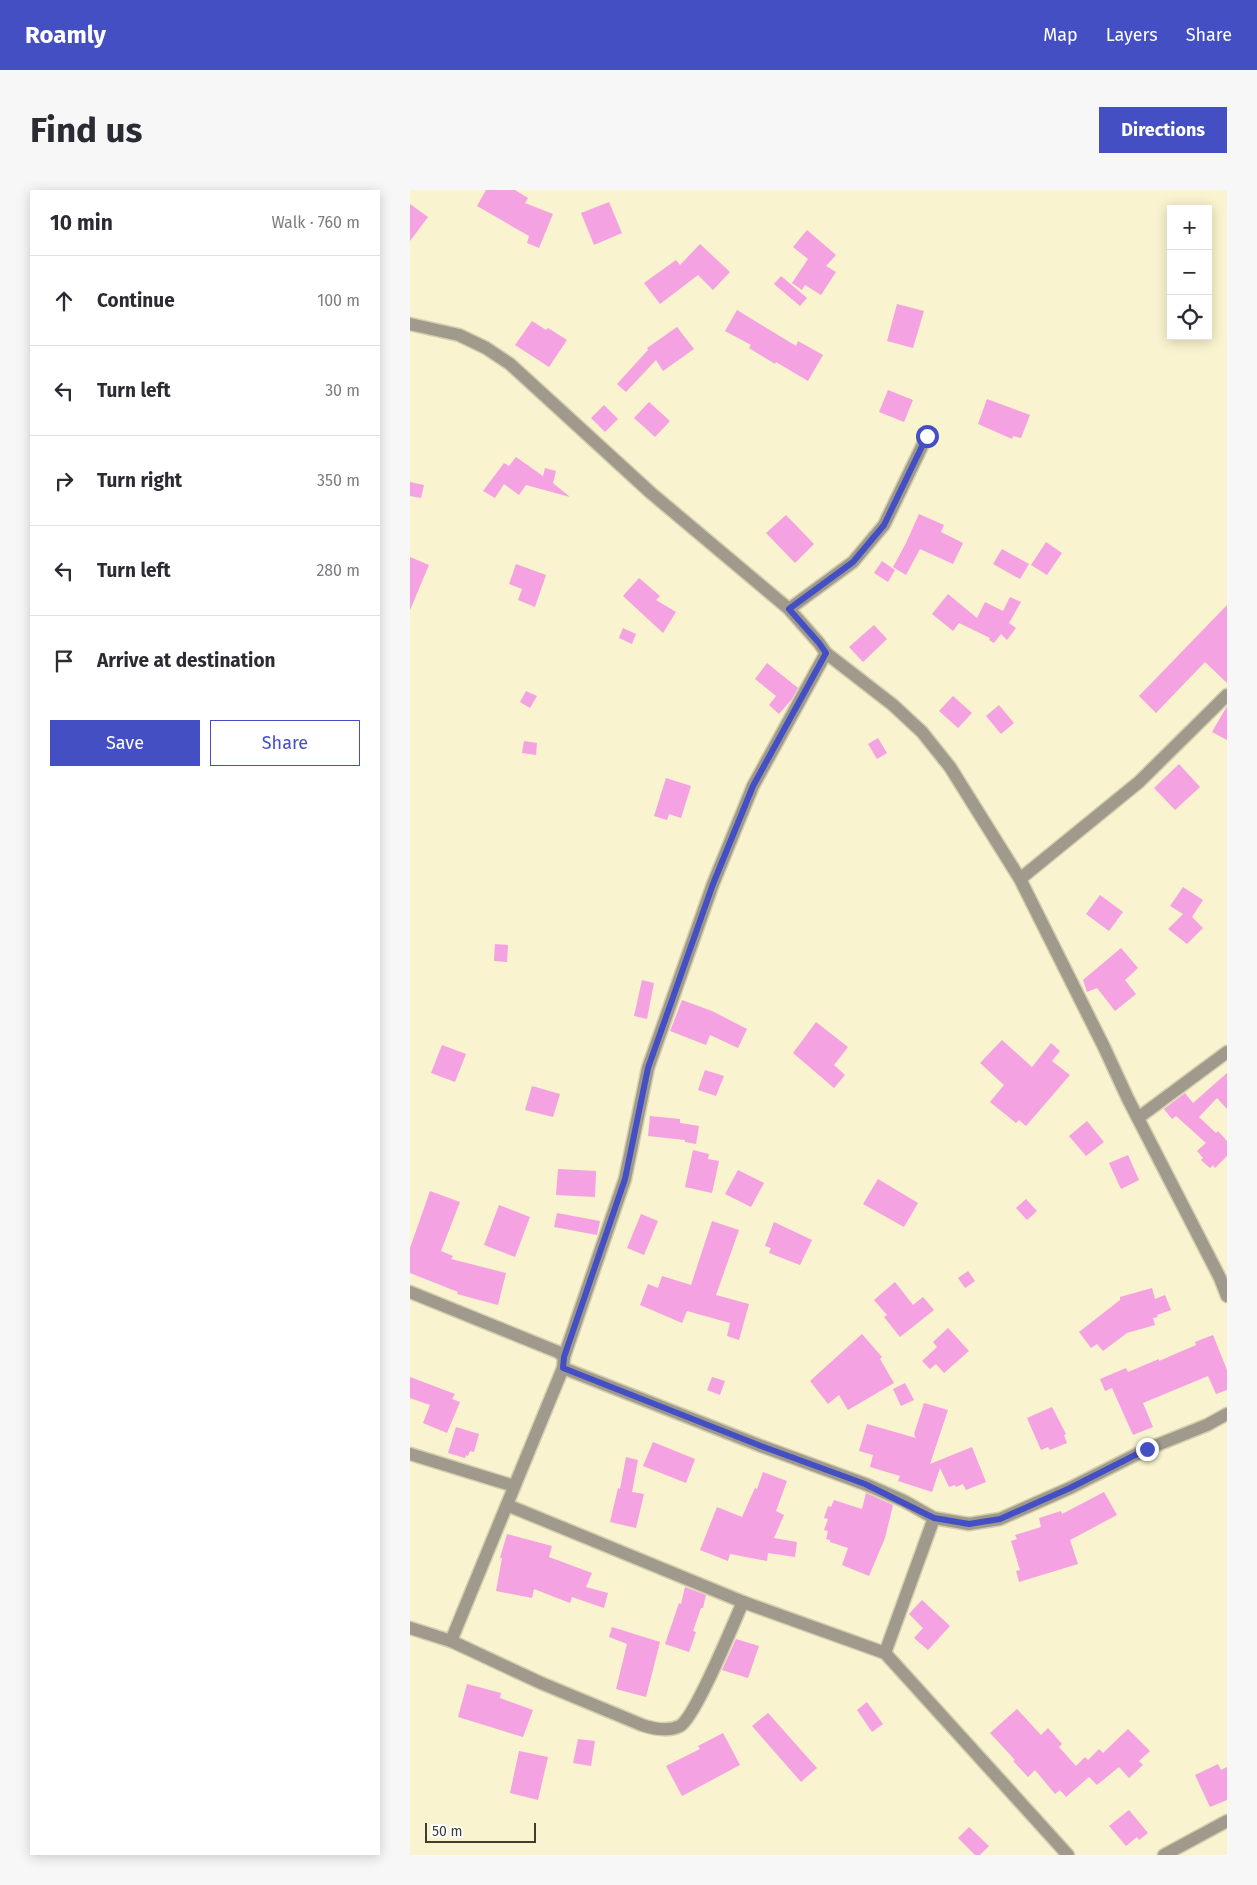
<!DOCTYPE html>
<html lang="en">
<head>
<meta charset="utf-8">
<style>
  :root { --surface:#fff; --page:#f7f7f7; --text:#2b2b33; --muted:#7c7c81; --line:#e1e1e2; --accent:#454fc4 }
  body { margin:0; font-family:"Fira Sans",sans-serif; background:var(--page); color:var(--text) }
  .controls { position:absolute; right:15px; top:15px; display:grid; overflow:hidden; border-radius:0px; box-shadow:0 2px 12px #0003 }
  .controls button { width:45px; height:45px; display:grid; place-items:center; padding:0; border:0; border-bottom:1px solid var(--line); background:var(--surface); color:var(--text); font:25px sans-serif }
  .scale { position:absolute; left:15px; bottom:12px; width:111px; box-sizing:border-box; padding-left:5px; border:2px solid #403d2f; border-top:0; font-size:14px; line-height:18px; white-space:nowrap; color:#403d2f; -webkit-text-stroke:4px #fff; paint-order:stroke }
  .stop { position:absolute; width:15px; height:15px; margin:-11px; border:4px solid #454fc4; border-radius:50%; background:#fff }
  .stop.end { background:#454fc4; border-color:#fff; box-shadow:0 1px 5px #0008 }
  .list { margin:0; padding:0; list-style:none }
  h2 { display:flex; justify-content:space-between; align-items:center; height:65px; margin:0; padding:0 20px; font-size:21px }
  h2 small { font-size:16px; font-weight:400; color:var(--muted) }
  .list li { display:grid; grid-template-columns:32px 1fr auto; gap:15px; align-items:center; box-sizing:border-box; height:90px; padding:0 20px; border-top:1px solid var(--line) }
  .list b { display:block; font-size:19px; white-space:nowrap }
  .list em { font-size:16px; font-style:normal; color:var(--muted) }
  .actions { display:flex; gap:10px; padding:15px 20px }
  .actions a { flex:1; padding:11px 0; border:1px solid var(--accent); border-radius:0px; text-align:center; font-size:18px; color:var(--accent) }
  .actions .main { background:var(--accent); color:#fff }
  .icon { flex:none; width:28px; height:28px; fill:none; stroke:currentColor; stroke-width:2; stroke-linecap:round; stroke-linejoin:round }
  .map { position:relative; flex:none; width:817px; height:1665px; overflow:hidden; border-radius:0px }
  header { display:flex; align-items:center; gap:30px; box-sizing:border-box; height:70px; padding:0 25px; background:var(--accent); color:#fff }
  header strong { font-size:24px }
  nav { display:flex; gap:28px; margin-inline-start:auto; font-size:18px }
  .intro { display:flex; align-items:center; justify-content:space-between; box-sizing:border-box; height:120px; padding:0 30px }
  h1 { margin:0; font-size:35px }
  .button { padding:12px 22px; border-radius:0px; background:var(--accent); color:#fff; font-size:18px; font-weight:700 }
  main { display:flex; gap:30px; padding:0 30px }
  aside { flex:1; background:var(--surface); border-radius:0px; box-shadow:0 2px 12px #0003 }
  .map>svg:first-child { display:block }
</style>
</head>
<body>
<header>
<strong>Roamly</strong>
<nav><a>Map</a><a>Layers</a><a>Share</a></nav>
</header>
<div class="intro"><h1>Find us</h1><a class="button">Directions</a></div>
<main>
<aside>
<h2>10 min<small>Walk · 760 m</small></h2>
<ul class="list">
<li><svg class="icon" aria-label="ahead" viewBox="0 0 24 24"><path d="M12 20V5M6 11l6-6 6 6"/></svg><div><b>Continue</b></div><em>100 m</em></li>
<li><svg class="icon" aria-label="left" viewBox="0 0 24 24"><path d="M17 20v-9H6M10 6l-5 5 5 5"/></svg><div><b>Turn left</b></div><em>30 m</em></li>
<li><svg class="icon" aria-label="right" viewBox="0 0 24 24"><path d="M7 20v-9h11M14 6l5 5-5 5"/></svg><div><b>Turn right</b></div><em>350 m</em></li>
<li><svg class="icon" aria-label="left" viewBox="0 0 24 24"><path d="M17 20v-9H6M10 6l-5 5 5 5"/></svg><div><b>Turn left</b></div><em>280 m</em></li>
<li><svg class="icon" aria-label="arrive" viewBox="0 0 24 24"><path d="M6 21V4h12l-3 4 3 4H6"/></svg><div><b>Arrive at destination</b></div></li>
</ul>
<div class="actions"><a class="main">Save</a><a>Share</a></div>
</aside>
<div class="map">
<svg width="817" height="1665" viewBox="0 0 817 1665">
  <rect width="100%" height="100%" fill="#f9f3cf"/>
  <!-- building -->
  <g fill="#f4a2e1">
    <polygon points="76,0 105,0 118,8 115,13 143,24 129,58 117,53 119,46 67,16"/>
    <polygon points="199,12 212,43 184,55 171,23"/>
    <polygon points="0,14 18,27 0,51"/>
    <polygon points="397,40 426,65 416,76 426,82 411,105 395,95 392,100 382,93 398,69 383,57"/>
    <polygon points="290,54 320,82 303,100 288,85 250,114 234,93 266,70 270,75"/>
    <polygon points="371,86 397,108 390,116 364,94"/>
    <polygon points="487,114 514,121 503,158 477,151"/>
    <polygon points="327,120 386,156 388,151 413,165 398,191 366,172 365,174 339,158 341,155 315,141"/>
    <polygon points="122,131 136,140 138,138 157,150 139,177 105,155"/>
    <polygon points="267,137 284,159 253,181 246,170 216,202 207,194 238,160 237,158"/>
    <polygon points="478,200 503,210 494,232 469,222"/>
    <polygon points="577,209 620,225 611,248 603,246 602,249 568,234"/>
    <polygon points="239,212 260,231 245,247 224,228"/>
    <polygon points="194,215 208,229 195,242 181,228"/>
    <polygon points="106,267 133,286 135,278 146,281 143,293 160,307 116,295 109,305 94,294 85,308 73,301 94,273 99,276"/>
    <polygon points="0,292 14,295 11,308 0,306"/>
    <polygon points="509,324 534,335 531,342 553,353 543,374 510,359 496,385 483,377 496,353"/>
    <polygon points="376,325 404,354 385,373 356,343"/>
    <polygon points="636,352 652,363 637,385 621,375"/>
    <polygon points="592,359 619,374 610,389 583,374"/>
    <polygon points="0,367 19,375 0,420"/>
    <polygon points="472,371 485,380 478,392 464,383"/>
    <polygon points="106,374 136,385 125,417 108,410 112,399 99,394"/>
    <polygon points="229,388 250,406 246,410 266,422 253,443 213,406"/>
    <polygon points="538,404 567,428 575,412 593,421 600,407 611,412 599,433 606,438 597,450 591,444 584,453 579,450 580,448 549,433 543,441 522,424"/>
    <polygon points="817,415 817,493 795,472 746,523 729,506"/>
    <polygon points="464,435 477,449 453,472 439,457"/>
    <polygon points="213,438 226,444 222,454 209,448"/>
    <polygon points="357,473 388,498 382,509 369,524 359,515 366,506 345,489"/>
    <polygon points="116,501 127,506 120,518 110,512"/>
    <polygon points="543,506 562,523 548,538 529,521"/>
    <polygon points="589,515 604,533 591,544 576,526"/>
    <polygon points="817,516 817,550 802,542"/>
    <polygon points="468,548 477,563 467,569 458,554"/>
    <polygon points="114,551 127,553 126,565 112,563"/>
    <polygon points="769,574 790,597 765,620 744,598"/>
    <polygon points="256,588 281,596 271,628 259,624 257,630 244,626"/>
    <polygon points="773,697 793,710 782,727 793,738 777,754 758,739 773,724 760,716"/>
    <polygon points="690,705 713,722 699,741 676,724"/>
    <polygon points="85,754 98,755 97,772 84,771"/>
    <polygon points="711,758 728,778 715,790 726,804 705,821 687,798 677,802 673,790"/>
    <polygon points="232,790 244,793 237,829 224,826"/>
    <polygon points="272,810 302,821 337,839 328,858 300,845 296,855 260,841"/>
    <polygon points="406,832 438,857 424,875 435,885 424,898 383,863"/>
    <polygon points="592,850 622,877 641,853 650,861 642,871 660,885 616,936 609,930 606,933 580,912 594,895 570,873"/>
    <polygon points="32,855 56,864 45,892 21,883"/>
    <polygon points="295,880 314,886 306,906 288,900"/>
    <polygon points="817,883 817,919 807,908 789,927 806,943 808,941 817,951 817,966 805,978 803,975 800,978 791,970 793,968 787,961 796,953 766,926 762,929 754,919 775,903 783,913"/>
    <polygon points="122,896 150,904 143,927 115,920"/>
    <polygon points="240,926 270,929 270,933 289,936 286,954 275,952 275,950 238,946"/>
    <polygon points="677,931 694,952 676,966 659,946"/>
    <polygon points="283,960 299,964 298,969 309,971 302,1003 275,997"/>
    <polygon points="718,965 729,990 711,999 699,973"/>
    <polygon points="148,979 186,981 185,1007 146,1005"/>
    <polygon points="328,980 354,993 341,1017 315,1004"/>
    <polygon points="468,989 508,1013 494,1037 453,1014"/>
    <polygon points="20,1001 50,1012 31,1061 43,1066 41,1069 96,1083 88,1115 47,1104 48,1102 0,1083 0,1058"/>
    <polygon points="616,1009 627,1021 617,1030 606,1018"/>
    <polygon points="89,1015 120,1027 105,1067 74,1055"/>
    <polygon points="147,1023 190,1031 187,1045 144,1037"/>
    <polygon points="231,1024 248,1031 234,1065 217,1058"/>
    <polygon points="302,1031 329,1040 306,1105 339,1114 329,1150 317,1146 320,1133 277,1121 272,1133 230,1115 238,1094 248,1098 252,1086 281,1095"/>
    <polygon points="364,1032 402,1050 390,1075 359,1063 361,1058 355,1056"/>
    <polygon points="558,1081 565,1091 555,1098 548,1088"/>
    <polygon points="485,1092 503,1115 513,1107 524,1120 490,1147 474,1127 477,1125 464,1110"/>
    <polygon points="742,1098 745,1109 755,1105 761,1120 747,1125 748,1127 743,1128 745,1135 717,1143 693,1161 687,1154 681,1158 669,1142 710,1110 710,1107"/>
    <polygon points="538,1138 559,1161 534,1183 526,1174 520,1179 512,1171 527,1157 523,1152"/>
    <polygon points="452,1144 472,1167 470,1169 484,1193 438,1220 429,1205 418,1214 400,1191"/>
    <polygon points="803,1145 817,1180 817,1200 806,1204 798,1186 733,1213 743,1237 723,1245 702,1198 695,1201 690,1189 716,1178 718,1182 749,1169 749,1171 786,1155 785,1152"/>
    <polygon points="0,1187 45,1204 42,1209 50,1212 37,1243 13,1233 20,1215 0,1208"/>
    <polygon points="302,1187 315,1191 310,1205 297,1200"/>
    <polygon points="495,1193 504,1210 491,1216 483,1199"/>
    <polygon points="514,1213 538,1220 520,1274 562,1257 576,1292 556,1300 553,1294 546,1297 545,1295 539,1297 530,1278 522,1302 488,1291 490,1286 460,1277 463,1265 449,1261 457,1234 506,1248 504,1244"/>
    <polygon points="642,1217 656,1244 654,1245 657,1253 640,1260 638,1257 631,1260 617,1228"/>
    <polygon points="46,1237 69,1244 64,1262 60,1261 58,1266 56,1265 55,1268 38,1263"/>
    <polygon points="243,1252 285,1269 276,1293 233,1276"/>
    <polygon points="216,1267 228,1270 222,1302 234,1304 226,1338 200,1332 208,1298 210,1299"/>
    <polygon points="353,1282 377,1291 366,1321 374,1325 364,1348 387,1352 385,1367 358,1363 357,1371 320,1364 318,1371 290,1360 307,1317 332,1327 345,1298 347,1299"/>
    <polygon points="694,1302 707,1325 660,1350 668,1374 609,1392 606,1381 610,1380 601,1351 607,1349 605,1345 631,1337 629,1328 651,1321 652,1324"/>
    <polygon points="456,1303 483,1315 475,1348 459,1386 432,1375 438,1358 420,1352 420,1350 416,1349 418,1341 414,1340 418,1329 414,1328 418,1316 421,1317 424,1310 452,1319"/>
    <polygon points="97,1344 142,1356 139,1367 182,1383 176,1397 198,1403 194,1418 162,1407 160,1413 124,1399 122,1408 86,1401 92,1368 90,1368"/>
    <polygon points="275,1397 296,1405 293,1418 291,1418 283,1441 286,1442 279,1462 255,1454 269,1413 271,1414"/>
    <polygon points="512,1410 540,1436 518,1460 504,1448 513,1438 499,1424"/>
    <polygon points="202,1437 250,1452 236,1507 206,1499 217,1454 199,1447"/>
    <polygon points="326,1449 349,1456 338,1488 312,1480"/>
    <polygon points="57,1494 91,1503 90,1508 123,1520 113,1547 48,1527"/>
    <polygon points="457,1512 473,1534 462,1542 447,1520"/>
    <polygon points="607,1519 631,1545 638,1538 652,1554 649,1557 666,1576 675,1567 678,1570 689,1559 693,1563 718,1539 740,1561 729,1571 733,1575 719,1588 709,1577 687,1595 679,1587 656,1607 650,1600 645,1604 625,1580 618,1587 603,1571 605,1570 580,1543"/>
    <polygon points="358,1523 407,1578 391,1592 342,1536"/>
    <polygon points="313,1543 330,1575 272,1606 256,1576 290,1559 288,1556"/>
    <polygon points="168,1549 185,1551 181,1576 163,1573"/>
    <polygon points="109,1561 138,1567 128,1610 100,1603"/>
    <polygon points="808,1574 811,1580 817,1577 817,1610 800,1617 785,1585"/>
    <polygon points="719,1620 738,1643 729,1650 727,1647 716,1656 699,1636"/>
    <polygon points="559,1637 579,1656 570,1665 565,1665 548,1648"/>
  </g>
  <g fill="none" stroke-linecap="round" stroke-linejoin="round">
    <!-- minor casing -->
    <g stroke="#d4cfaf" stroke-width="15">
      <g id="minor">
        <polyline points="0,134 49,145 76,158 100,174 241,303 379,419 409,453 416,463 483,515 512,542 540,577 610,689 694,857 718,909 810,1088 817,1106"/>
        <polyline points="379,419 443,372 474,335 517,246"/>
        <polyline points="610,689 729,592 817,505"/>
        <polyline points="728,928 817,862"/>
        <polyline points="0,1102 148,1162 154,1167 153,1178 41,1451"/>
        <polyline points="154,1167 215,989 238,878 303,694 343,596 416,463"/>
        <polyline points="153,1178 351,1256 455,1294 494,1311 524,1328 559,1334 590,1329 660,1298 737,1259 797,1235 817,1224"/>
        <polyline points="0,1264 104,1296"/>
        <polyline points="97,1315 333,1412 475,1463 658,1665"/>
        <path d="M0 1438 41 1451 131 1493 232 1535C244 1539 258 1542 270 1536 286 1526 323 1434 333 1412"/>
        <polyline points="475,1463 524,1328"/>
        <polyline points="754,1665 817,1631"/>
      </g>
    </g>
    <!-- minor -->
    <use href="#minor" stroke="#9f9a8c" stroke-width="12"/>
  </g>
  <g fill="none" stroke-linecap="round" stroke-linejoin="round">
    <!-- route -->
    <polyline stroke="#454fc4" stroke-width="6" points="517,246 474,335 443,372 379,419 409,453 416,463 343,596 303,694 238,878 215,989 154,1167 153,1178 351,1256 455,1294 524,1328 559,1334 590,1329 660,1298 737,1259"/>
  </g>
</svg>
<div class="controls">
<button>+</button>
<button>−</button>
<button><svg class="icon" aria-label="locate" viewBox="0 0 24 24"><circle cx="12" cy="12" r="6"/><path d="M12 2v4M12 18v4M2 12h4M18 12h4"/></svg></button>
</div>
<div class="scale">50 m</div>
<div class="stop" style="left:517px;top:246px"></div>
<div class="stop end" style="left:737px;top:1259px"></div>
</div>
</main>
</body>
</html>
